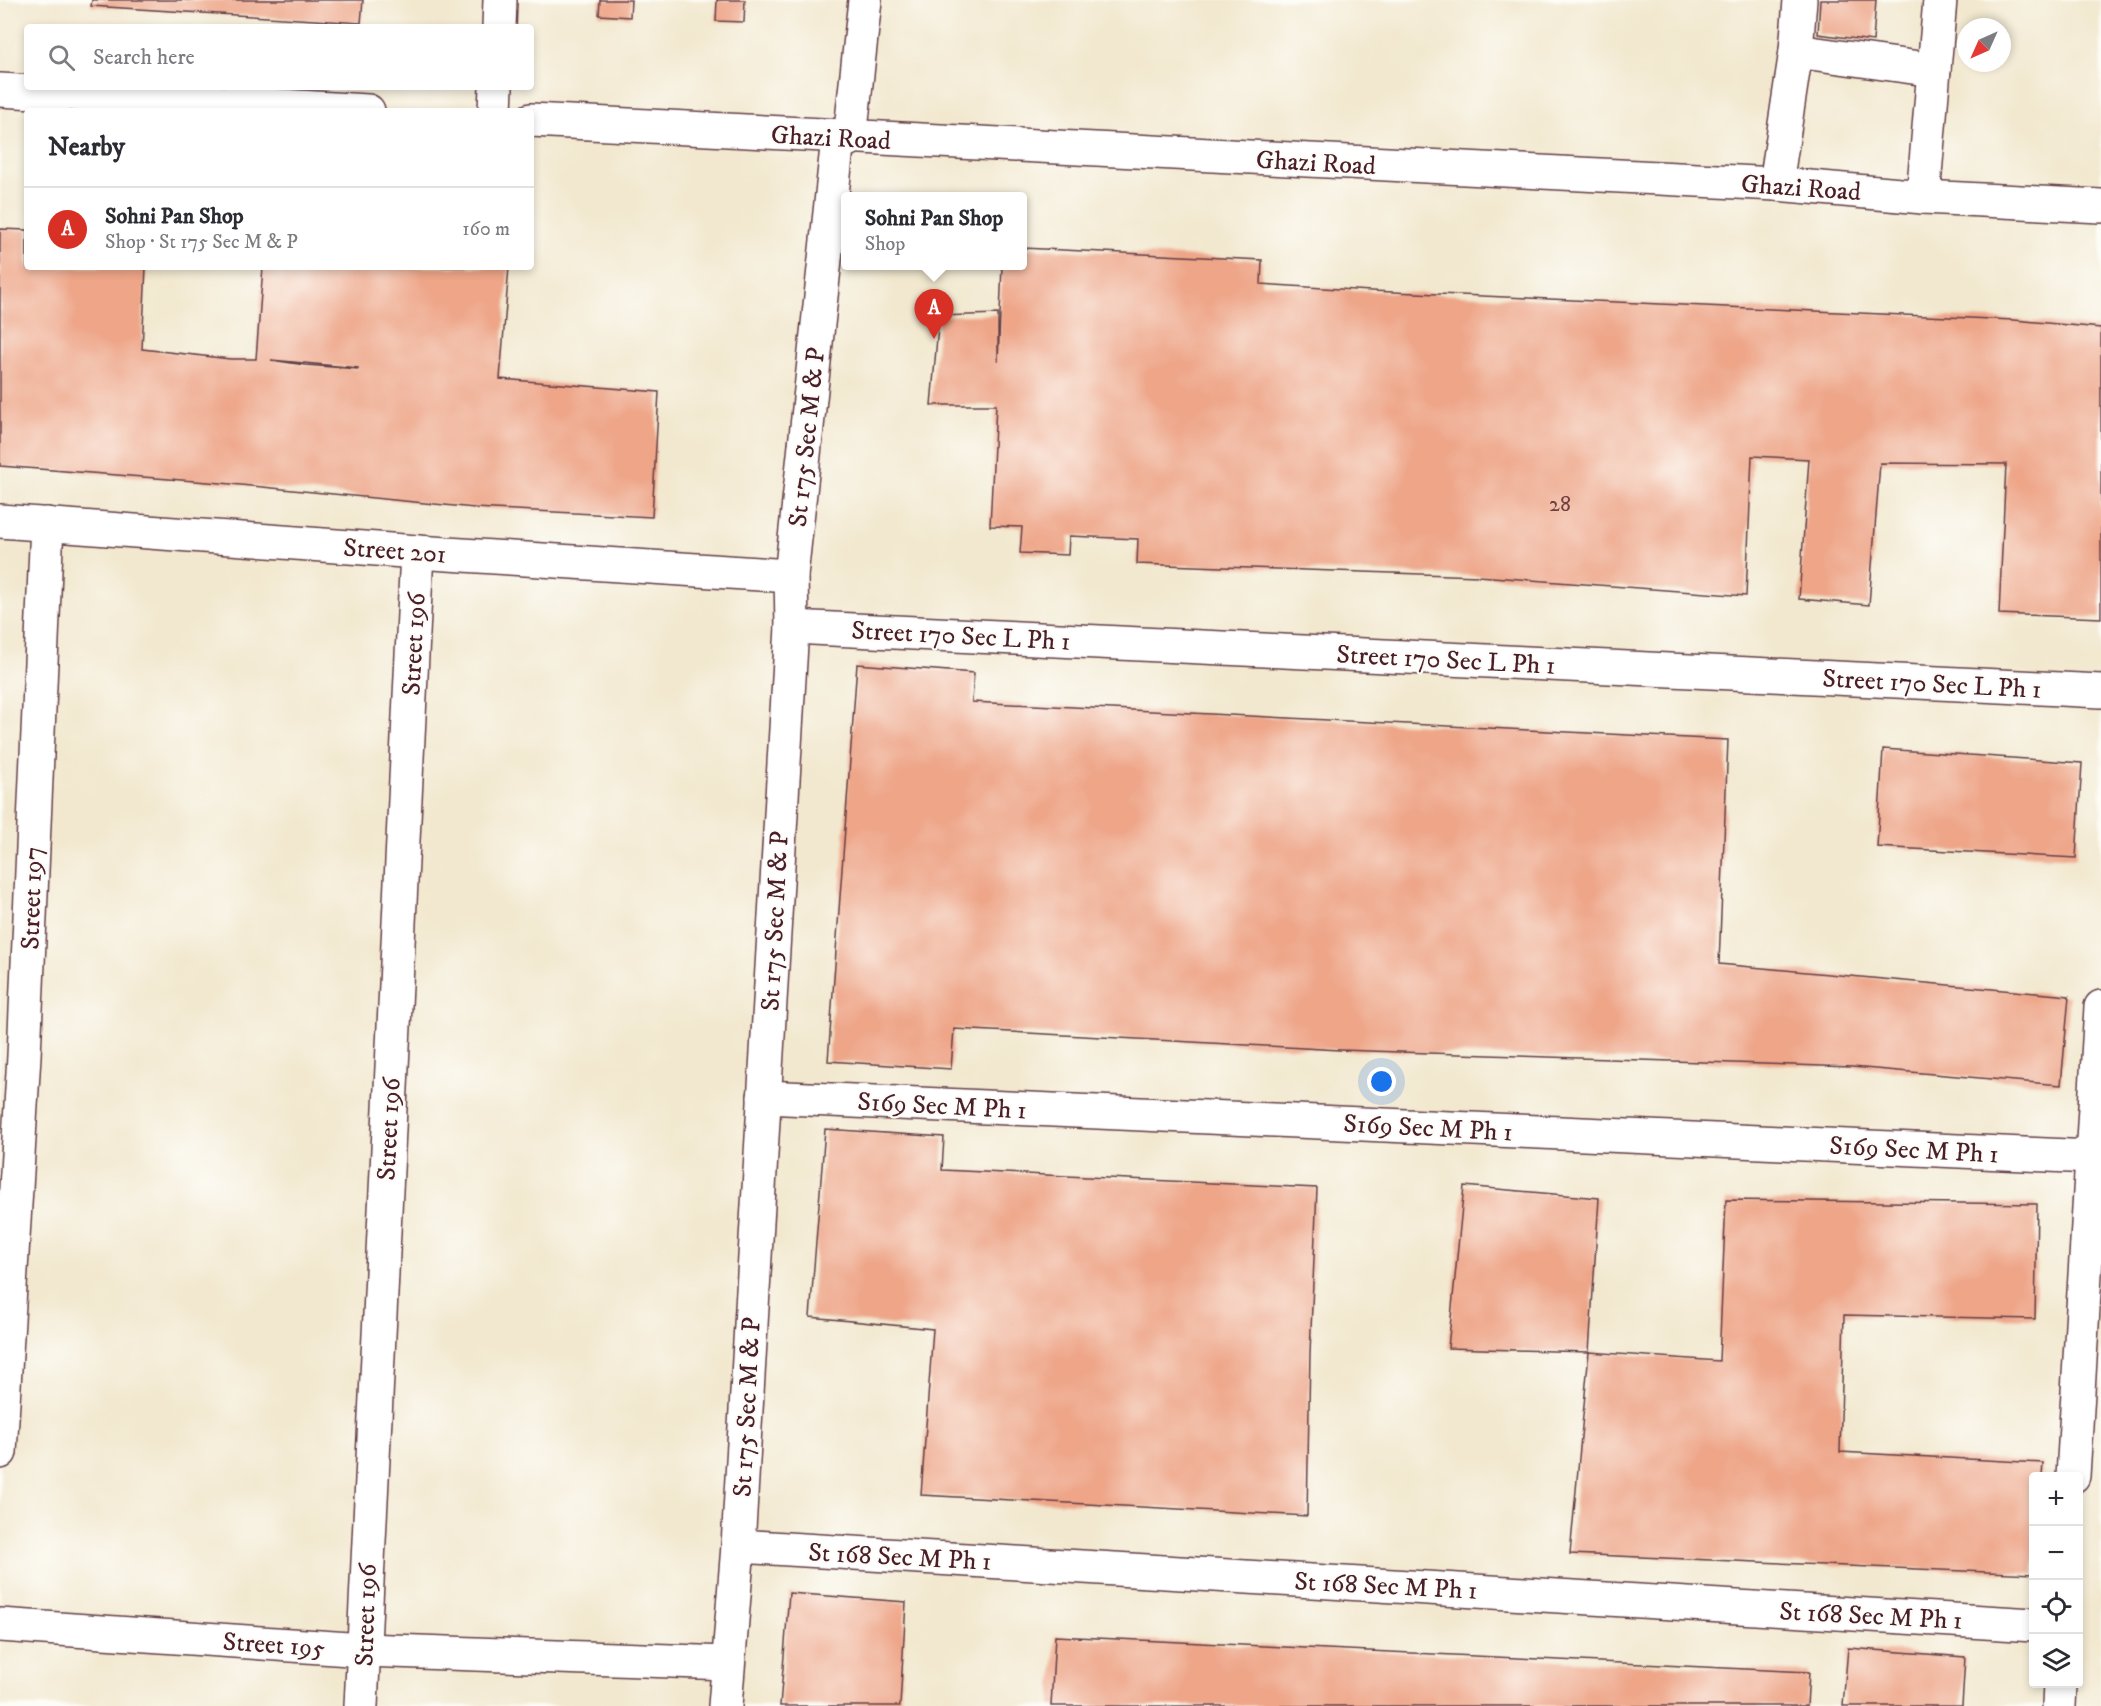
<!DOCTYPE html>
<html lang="en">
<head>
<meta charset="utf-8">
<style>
  :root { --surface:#fff; --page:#f2f2f3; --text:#2b2b33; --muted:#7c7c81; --line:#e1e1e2; --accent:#d93025 }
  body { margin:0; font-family:"IM FELL DW Pica",serif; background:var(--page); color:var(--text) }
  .controls { position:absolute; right:18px; bottom:18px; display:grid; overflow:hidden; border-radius:6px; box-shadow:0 3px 9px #0003 }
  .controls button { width:54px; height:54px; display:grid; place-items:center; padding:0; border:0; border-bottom:2px solid var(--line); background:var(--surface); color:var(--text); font:30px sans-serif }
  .compass { position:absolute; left:1957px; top:18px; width:54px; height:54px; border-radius:50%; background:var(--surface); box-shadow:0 3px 9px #0003; rotate:225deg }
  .you { position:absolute; left:1382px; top:1082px; width:21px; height:21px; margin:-15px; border:4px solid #fff; border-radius:50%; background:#1a73e8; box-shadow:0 0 0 9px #1a73e833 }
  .badge { display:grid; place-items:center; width:39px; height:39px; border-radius:50%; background:var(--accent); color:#fff; font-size:20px; font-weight:700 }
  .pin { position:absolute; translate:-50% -50px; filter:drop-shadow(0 2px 3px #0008) }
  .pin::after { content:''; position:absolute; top:32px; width:21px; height:18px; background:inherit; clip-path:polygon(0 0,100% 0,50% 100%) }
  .popup { position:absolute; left:841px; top:192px; width:186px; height:78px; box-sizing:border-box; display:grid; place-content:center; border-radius:6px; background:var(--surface); filter:drop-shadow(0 2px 4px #0005); font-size:20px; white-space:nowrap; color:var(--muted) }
  .popup b { font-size:22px; color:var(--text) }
  .popup::after { content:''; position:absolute; left:50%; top:100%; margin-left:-12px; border:12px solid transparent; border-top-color:var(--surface) }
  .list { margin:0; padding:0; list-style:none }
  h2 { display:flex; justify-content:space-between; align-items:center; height:78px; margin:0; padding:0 24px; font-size:26px }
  h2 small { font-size:20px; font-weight:400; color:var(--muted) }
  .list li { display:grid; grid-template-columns:39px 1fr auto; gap:18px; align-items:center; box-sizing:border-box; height:84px; padding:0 24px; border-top:2px solid var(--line) }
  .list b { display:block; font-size:22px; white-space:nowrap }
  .list p { margin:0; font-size:20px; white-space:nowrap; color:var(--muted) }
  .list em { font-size:20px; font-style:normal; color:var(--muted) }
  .icon { flex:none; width:33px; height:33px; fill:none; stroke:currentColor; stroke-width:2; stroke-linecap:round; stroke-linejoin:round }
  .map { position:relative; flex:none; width:2101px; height:1706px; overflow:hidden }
  .search { position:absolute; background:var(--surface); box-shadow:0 3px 9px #0003; left:24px; top:24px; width:510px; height:66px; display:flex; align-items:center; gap:15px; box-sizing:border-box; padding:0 21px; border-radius:6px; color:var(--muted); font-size:22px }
  .panel { position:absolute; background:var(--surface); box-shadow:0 3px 9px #0003; left:24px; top:108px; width:510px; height:162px; border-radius:6px }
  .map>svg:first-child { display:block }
</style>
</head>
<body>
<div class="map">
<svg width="2101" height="1706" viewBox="0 0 2101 1706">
  <rect width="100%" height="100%" fill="#fdfcf7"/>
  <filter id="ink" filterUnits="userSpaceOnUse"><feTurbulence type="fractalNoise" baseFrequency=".0167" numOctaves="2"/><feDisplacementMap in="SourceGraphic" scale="12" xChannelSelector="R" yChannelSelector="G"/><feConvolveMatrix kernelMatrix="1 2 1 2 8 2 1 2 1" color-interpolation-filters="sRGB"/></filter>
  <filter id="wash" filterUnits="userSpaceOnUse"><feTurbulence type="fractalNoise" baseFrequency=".008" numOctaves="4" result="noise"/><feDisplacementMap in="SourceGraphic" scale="24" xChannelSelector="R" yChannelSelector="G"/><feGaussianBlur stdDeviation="1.35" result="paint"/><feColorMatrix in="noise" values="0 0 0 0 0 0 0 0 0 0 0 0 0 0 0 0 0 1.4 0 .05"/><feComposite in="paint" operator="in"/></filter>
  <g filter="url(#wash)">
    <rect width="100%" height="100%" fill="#f2e8cf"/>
    <g id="blocks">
      <!-- building -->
      <g fill="#eea588" fill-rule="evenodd">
        <polygon points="92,0 363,0 361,23 91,6"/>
        <polygon points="600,0 631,0 630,17 599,15"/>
        <polygon points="717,0 745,0 744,22 716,21"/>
        <polygon points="1820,0 1876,0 1873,41 1818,34"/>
        <path d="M0 229 27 230V267H146L142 349 230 359H256L263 267H509L500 379 659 392 652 517 475 508 221 483 0 466ZM271 360 358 368V369L305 365Z"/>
        <polygon points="1023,248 1262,260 1261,284 1371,291 2014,320 2101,328 2101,618 1999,614 2006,464 1880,463 1869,605 1799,599 1809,459 1752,456 1746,596 1478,576 1137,564 1138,539 1069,536 1068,555 1020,553 1022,527 990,526 996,405 931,405 939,316 998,314 998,362 1002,266 1023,266"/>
        <polygon points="857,664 974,673 972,702 1728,740 1719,964 2069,996 2061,1085 1852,1067 1340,1050 954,1029 951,1069 828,1061"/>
        <polygon points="1883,749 2082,763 2076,858 1877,847"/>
        <polygon points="825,1129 944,1137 942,1170 1317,1188 1310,1353 1307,1516 921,1495 933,1329 810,1317"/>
        <polygon points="1464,1186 1599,1198 1589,1352 1448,1348"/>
        <polygon points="1726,1200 2037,1204 2035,1319 1844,1315 1840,1452 2043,1463 2042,1476 2034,1476 2034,1574 1570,1554 1589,1352 1719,1361"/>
        <polygon points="789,1593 906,1602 900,1706 780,1706"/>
        <polygon points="1055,1636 1809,1672 1807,1706 1051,1706"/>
        <polygon points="1848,1648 1965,1657 1962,1706 1843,1706"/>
      </g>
    </g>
  </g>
  <g filter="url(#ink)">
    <use href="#blocks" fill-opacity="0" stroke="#633d44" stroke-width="1.5"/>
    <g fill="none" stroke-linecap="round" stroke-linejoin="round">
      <!-- minor casing -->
      <g stroke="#633d44" stroke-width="36">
        <g id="minor">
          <polyline points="499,27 500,0"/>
          <polyline points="1796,51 1800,0"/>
          <polyline points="495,111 496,87"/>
          <polyline points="850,139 865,0"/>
          <polyline points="1776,184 1796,51 1934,70"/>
          <polyline points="1923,197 1940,0"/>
          <polyline points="0,521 417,552 791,576"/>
          <polyline points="792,627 2101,691"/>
          <polyline points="764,1097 2092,1157"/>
          <polyline points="0,1452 24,1056 47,524"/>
          <polyline points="2073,1476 2101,1007"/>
          <polyline points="738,1546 2034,1625"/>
          <polyline points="0,1625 364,1650 728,1663"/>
          <polyline points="361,1706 417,552"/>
          <polyline points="725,1706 738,1546 792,627 791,576 838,138"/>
          <polyline points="2059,1706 2060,1684"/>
        </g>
      </g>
      <!-- major casing -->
      <g stroke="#633d44" stroke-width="36">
        <g id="major">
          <polyline points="0,90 368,111"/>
          <polyline points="531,120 1776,184 1923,197 2101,206"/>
        </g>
      </g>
      <!-- minor -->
      <use href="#minor" stroke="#fff" stroke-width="33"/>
      <!-- major -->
      <use href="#major" stroke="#fff" stroke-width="33"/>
    </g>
  </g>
  <g text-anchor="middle" stroke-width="4.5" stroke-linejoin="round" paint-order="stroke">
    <!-- number labels -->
    <g font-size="22" fill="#734042">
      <text x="1560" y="511">28</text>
    </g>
    <!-- street labels -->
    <g font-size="26" fill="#4a1f2b" stroke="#fdfcf7">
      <text transform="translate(831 137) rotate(3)" y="9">Ghazi Road</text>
      <text transform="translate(1316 162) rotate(3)" y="9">Ghazi Road</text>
      <text transform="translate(1801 187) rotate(4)" y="9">Ghazi Road</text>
      <text transform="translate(806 437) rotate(-84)" y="9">St 175 Sec M &amp; P</text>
      <text transform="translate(395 550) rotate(4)" y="9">Street 201</text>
      <text transform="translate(961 635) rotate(3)" y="9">Street 170 Sec L Ph 1</text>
      <text transform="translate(413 644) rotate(-87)" y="9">Street 196</text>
      <text transform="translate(1446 659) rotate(3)" y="9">Street 170 Sec L Ph 1</text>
      <text transform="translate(1932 683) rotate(3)" y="9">Street 170 Sec L Ph 1</text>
      <text transform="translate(31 898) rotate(-88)" y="9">Street 197</text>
      <text transform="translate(774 921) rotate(-87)" y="9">St 175 Sec M &amp; P</text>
      <text transform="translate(942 1105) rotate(3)" y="9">S169 Sec M Ph 1</text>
      <text transform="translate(1428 1127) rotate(3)" y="9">S169 Sec M Ph 1</text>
      <text transform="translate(388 1129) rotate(-87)" y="9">Street 196</text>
      <text transform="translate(1914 1149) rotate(3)" y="9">S169 Sec M Ph 1</text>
      <text transform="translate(746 1407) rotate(-87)" y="9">St 175 Sec M &amp; P</text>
      <text transform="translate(900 1556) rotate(3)" y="9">St 168 Sec M Ph 1</text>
      <text transform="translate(1386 1585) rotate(3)" y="9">St 168 Sec M Ph 1</text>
      <text transform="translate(365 1615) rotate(-88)" y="9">Street 196</text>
      <text transform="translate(1871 1615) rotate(3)" y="9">St 168 Sec M Ph 1</text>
      <text transform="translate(274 1644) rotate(4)" y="9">Street 195</text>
    </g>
  </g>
</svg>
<div class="controls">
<button>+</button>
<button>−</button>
<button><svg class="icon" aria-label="locate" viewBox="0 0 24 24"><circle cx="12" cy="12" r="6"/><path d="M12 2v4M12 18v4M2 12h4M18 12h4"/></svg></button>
<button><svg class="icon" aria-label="layers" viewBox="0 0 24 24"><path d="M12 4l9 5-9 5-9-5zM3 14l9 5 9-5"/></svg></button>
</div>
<svg class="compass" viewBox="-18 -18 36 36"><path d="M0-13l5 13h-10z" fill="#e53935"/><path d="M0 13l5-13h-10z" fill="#7c7c81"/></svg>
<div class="you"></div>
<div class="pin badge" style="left:934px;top:339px">A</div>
<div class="popup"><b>Sohni Pan Shop</b>Shop</div>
<div class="search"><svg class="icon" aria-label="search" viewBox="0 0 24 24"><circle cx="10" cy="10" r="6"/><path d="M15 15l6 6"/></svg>Search here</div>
<section class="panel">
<h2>Nearby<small></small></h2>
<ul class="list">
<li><span class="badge">A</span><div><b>Sohni Pan Shop</b><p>Shop · St 175 Sec M &amp; P</p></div><em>160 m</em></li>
</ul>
</section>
</div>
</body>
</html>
